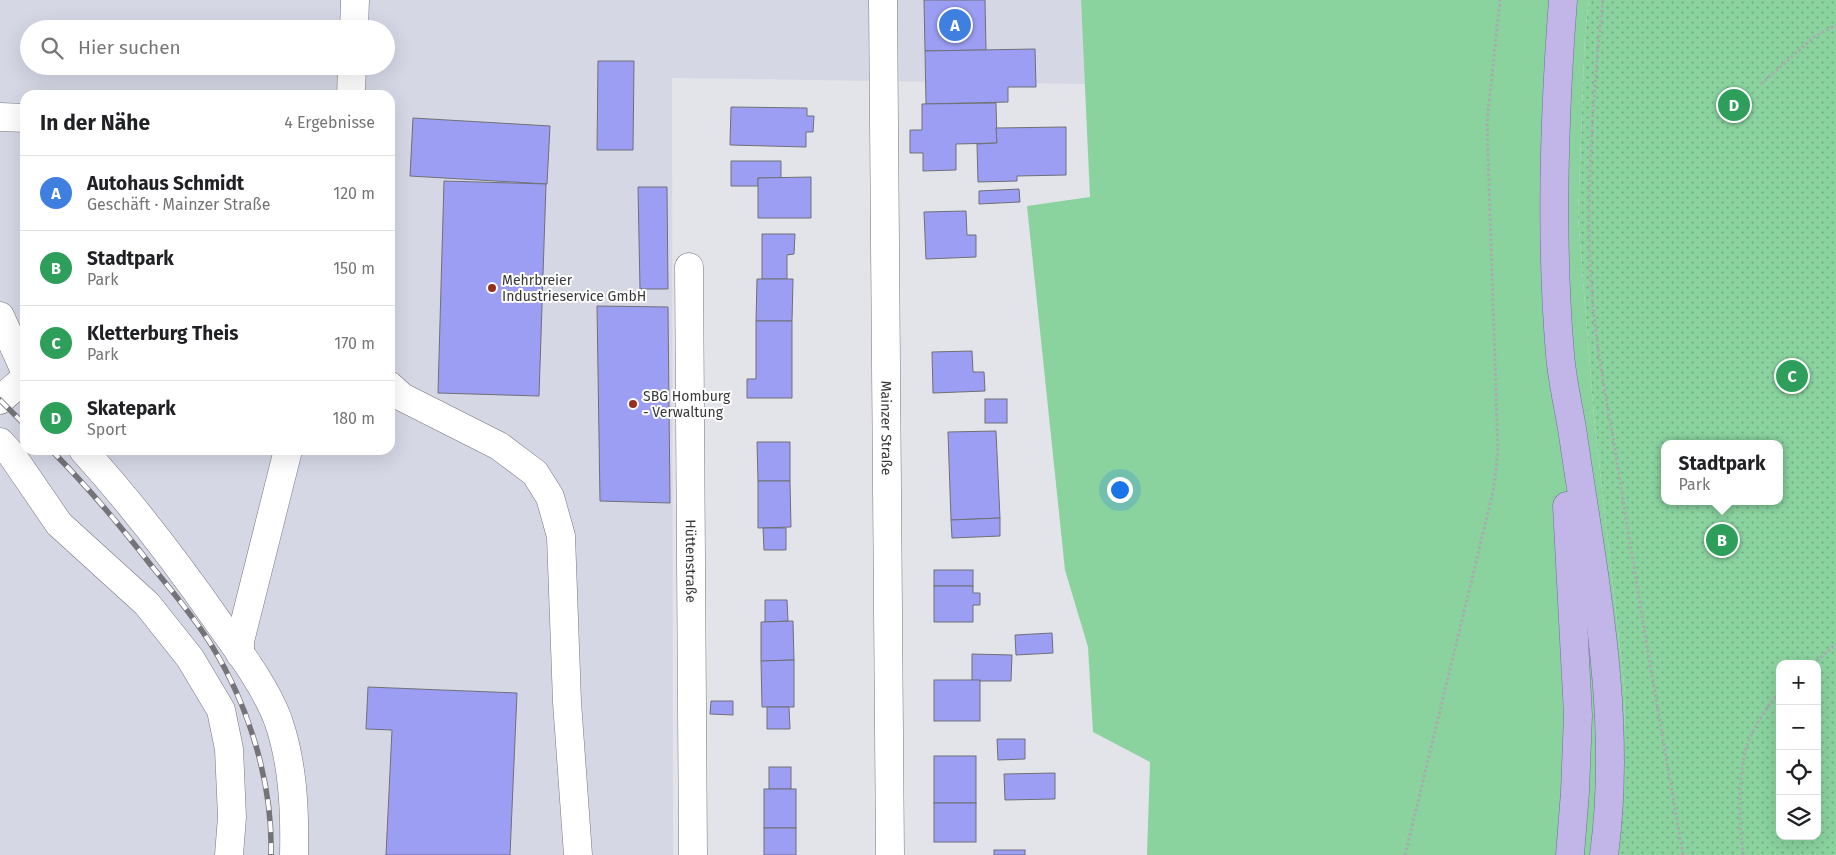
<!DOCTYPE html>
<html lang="de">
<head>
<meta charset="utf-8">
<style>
  :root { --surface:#fff; --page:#f2f2f2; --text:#202124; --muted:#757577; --line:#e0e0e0; --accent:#982f1d }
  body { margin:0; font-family:"Fira Sans",sans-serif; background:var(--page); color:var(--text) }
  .controls { position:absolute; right:15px; bottom:15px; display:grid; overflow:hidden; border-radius:10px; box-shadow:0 5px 20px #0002 }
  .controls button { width:45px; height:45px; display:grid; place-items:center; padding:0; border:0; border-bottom:1px solid var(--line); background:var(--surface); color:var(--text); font:25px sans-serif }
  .you { position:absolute; left:1119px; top:489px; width:18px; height:18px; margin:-12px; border:4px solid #fff; border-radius:50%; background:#1a73e8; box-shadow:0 0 0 8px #1a73e833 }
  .badge { display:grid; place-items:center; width:32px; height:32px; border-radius:50%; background:var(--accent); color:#fff; font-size:16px; font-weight:700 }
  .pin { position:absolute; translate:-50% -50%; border:2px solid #fff; box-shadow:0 1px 5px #0006 }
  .popup { position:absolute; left:1661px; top:440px; width:122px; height:65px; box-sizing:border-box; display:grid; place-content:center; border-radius:10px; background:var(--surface); filter:drop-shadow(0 1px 4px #0005); font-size:16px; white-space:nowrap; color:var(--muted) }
  .popup b { font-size:19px; color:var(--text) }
  .popup::after { content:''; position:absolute; left:50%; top:100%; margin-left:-10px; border:10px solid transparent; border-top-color:var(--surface) }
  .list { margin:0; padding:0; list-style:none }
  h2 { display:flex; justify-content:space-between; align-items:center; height:65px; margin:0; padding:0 20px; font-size:21px }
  h2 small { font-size:16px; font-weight:400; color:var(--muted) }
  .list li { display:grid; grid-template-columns:32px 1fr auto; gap:15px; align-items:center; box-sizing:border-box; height:75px; padding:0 20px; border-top:1px solid var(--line) }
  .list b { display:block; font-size:19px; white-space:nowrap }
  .list p { margin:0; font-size:16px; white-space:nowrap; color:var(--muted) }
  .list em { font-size:16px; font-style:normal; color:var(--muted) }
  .icon { flex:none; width:28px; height:28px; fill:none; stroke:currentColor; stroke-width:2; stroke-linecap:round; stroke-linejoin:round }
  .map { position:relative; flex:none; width:1836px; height:855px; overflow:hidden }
  .search { position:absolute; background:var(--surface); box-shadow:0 5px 20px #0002; left:20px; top:20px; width:375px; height:55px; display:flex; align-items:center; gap:12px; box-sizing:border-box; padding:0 18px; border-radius:28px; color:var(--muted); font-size:19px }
  .panel { position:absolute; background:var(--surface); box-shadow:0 5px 20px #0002; left:20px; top:90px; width:375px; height:365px; border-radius:15px }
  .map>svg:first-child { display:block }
</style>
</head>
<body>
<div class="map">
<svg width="1836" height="855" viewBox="0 0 1836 855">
  <defs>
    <pattern id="park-dots" width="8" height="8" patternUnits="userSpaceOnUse" patternTransform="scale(1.25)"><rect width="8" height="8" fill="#8ad39f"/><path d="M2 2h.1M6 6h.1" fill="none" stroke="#72ac83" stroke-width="1.8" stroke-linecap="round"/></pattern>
  </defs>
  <rect width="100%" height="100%" fill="#e3e3ea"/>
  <!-- built -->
  <path fill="#d6d7e5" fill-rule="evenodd" d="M0 0H1081L1085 84 672 78 673 855H0ZM29 29H386V66H29ZM25 95H390V450H25Z"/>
  <!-- grass -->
  <polygon fill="#8ad39f" points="1081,0 1589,0 1585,33 1578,217 1594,417 1625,693 1622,809 1618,855 1147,855 1150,762 1093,732 1088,647 1065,570 1027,206 1090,197"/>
  <!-- park -->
  <path fill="url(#park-dots)" fill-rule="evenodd" d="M1589 0H1836V855H1618L1622 809 1625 693 1594 417 1578 217 1585 33ZM1664 444H1780V501H1664ZM1780 664H1817V836H1780Z"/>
  <!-- building -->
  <g fill="#9c9ef3" stroke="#6f7076">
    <polygon points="924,0 985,0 986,50 925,51"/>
    <polygon points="1035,49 1036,87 1008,87 1008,102 926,104 925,51"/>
    <polygon points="598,61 634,61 633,150 597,150"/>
    <polygon points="996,103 997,143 956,144 956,170 923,171 923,153 910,153 910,130 922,130 922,104"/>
    <polygon points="731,107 807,108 807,116 814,116 813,132 806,132 806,147 730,145"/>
    <polygon points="413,118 550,126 547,184 410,176"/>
    <polygon points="1066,127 1066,175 1017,176 1017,181 978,182 977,144 997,143 996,128"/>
    <polygon points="731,161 781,161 781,178 758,178 758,186 731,186"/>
    <polygon points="811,177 811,218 758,218 758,178"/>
    <polygon points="444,181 546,184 539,396 438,393"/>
    <polygon points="638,187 667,187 668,289 640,289"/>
    <polygon points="1019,189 1020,202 979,204 979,191"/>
    <polygon points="966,211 967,235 976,235 976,257 926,259 924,212"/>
    <polygon points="762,234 795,234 794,254 787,255 787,279 762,279"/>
    <polygon points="757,279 793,279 792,321 756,321"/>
    <polygon points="597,306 668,307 670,503 600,501"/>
    <polygon points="756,321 792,321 792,398 747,398 747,379 756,379"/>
    <polygon points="972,351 973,372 984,372 985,391 933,393 932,352"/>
    <rect x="985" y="399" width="22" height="24"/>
    <polygon points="996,431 1000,518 951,520 948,432"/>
    <polygon points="757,442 790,442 790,481 758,481"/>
    <polygon points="758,481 790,481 791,527 758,528"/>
    <polygon points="1000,518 1000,536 952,538 951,520"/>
    <polygon points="763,528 786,528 786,550 764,550"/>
    <rect x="934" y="570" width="39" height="16"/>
    <polygon points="934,586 973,586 973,593 980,593 980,605 973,605 973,622 934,622"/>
    <polygon points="765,600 787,600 788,621 765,622"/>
    <polygon points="793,621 794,660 761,661 761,622"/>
    <polygon points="1052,633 1053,653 1016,655 1015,635"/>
    <polygon points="972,654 1012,655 1011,681 972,681"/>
    <polygon points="794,660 794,707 762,707 761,661"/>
    <rect x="934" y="680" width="46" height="41"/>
    <polygon points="368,687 517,693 510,855 386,855 392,730 366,729"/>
    <polygon points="711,701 733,701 733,715 710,714"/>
    <polygon points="767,707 789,707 790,729 767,729"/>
    <polygon points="997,739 1025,739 1025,759 998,760"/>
    <rect x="934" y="756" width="42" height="47"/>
    <rect x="769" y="767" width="22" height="22"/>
    <polygon points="1055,773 1055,799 1005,800 1004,774"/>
    <rect x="764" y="789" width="32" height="39"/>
    <rect x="934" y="803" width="42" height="39"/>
    <rect x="764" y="828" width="32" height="27"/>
    <rect x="994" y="850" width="31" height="5"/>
  </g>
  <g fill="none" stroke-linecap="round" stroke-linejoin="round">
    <!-- minor casing -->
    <g stroke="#76767c" stroke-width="29">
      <g id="minor">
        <path id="s1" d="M883 0 890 855"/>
        <polyline points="354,29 355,0"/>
        <polyline points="351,95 352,66"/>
        <polyline points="0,117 25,118"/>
        <path id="s2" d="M689 267 693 855"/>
        <polyline points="0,316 25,371"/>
        <polyline points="390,386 402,397 499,446 535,473 550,497 561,536 567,702 578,855"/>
        <polyline points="0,400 25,378"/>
        <polyline points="0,442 11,454 59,524 147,604 190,658 221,710 229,749 232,817 229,855"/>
        <path d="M83 450C133 505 178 564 221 626 241 654 266 688 278 720 293 763 295 810 294 855"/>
        <polyline points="240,654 240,641 288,450"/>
      </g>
    </g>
    <!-- major casing -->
    <g stroke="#756aa0" stroke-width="29">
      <g id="major">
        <path d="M1563 0C1554 117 1550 236 1560 354 1562 381 1569 408 1573 435 1593 574 1623 715 1604 855"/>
        <polyline points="1567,506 1578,715 1575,792 1570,855"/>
      </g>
    </g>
    <!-- path -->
    <g stroke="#aaaab0" stroke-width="3" stroke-dasharray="2.5 2.5" stroke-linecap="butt">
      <path d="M1603 0C1593 91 1586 190 1591 281 1595 346 1609 411 1619 474 1639 602 1661 728 1683 855"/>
      <polyline points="1761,84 1814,37 1836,25"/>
      <polyline points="1813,664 1836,644"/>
      <polyline points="1405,855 1493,492 1498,452 1487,124 1500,0"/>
      <path d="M1743 855C1739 822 1738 784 1745 752 1749 735 1767 704 1780 693"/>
    </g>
    <!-- minor -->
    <use href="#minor" stroke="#fff" stroke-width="28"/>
    <!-- major -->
    <use href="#major" stroke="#c1b6e7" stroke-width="28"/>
    <!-- rail casing -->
    <g stroke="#737378" stroke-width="5.5">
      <g id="rail">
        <polyline points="0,400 25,425"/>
        <path d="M51 450C87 486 119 524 150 564 172 591 194 617 212 646 249 706 273 784 271 855"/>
      </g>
    </g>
    <!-- rail -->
    <use href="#rail" stroke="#fff" stroke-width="4" stroke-dasharray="11" stroke-linecap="butt"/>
  </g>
  <!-- markers -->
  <g fill="#982f1d" stroke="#fff" stroke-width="2">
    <circle cx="492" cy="288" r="5"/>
    <circle cx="633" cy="404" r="5"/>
  </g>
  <g text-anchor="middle" stroke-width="4" stroke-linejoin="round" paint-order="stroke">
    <!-- poi labels -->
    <g font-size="14" fill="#37373a" stroke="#fff" text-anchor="start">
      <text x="502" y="285">Mehrbreier<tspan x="502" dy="16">Industrieservice GmbH</tspan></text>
      <text x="643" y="401">SBG Homburg<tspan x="643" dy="16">- Verwaltung</tspan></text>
    </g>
    <!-- street labels -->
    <g font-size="14" fill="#37373a" stroke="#fff">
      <text dy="5" stroke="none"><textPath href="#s1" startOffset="428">Mainzer Straße</textPath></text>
      <text dy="5" stroke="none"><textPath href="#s2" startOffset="294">Hüttenstraße</textPath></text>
    </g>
  </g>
</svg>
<div class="controls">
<button>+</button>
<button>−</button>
<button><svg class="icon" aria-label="locate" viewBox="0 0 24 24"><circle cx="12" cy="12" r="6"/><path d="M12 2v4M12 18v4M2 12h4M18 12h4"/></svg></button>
<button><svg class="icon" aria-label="layers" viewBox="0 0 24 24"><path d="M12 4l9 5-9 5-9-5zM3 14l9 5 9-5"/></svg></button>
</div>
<div class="you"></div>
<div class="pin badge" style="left:955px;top:25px;background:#3f7fe0">A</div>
<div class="pin badge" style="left:1722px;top:540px;background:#2e9e5b">B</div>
<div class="popup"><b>Stadtpark</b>Park</div>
<div class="pin badge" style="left:1792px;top:376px;background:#2e9e5b">C</div>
<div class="pin badge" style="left:1734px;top:105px;background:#2e9e5b">D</div>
<div class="search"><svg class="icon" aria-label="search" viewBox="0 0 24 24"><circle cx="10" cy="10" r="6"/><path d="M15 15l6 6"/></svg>Hier suchen</div>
<section class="panel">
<h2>In der Nähe<small>4 Ergebnisse</small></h2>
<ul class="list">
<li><span class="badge" style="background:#3f7fe0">A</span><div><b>Autohaus Schmidt</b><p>Geschäft · Mainzer Straße</p></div><em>120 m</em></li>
<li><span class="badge" style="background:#2e9e5b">B</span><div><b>Stadtpark</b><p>Park</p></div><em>150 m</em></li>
<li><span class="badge" style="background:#2e9e5b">C</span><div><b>Kletterburg Theis</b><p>Park</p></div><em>170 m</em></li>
<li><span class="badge" style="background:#2e9e5b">D</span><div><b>Skatepark</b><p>Sport</p></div><em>180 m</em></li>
</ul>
</section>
</div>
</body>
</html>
